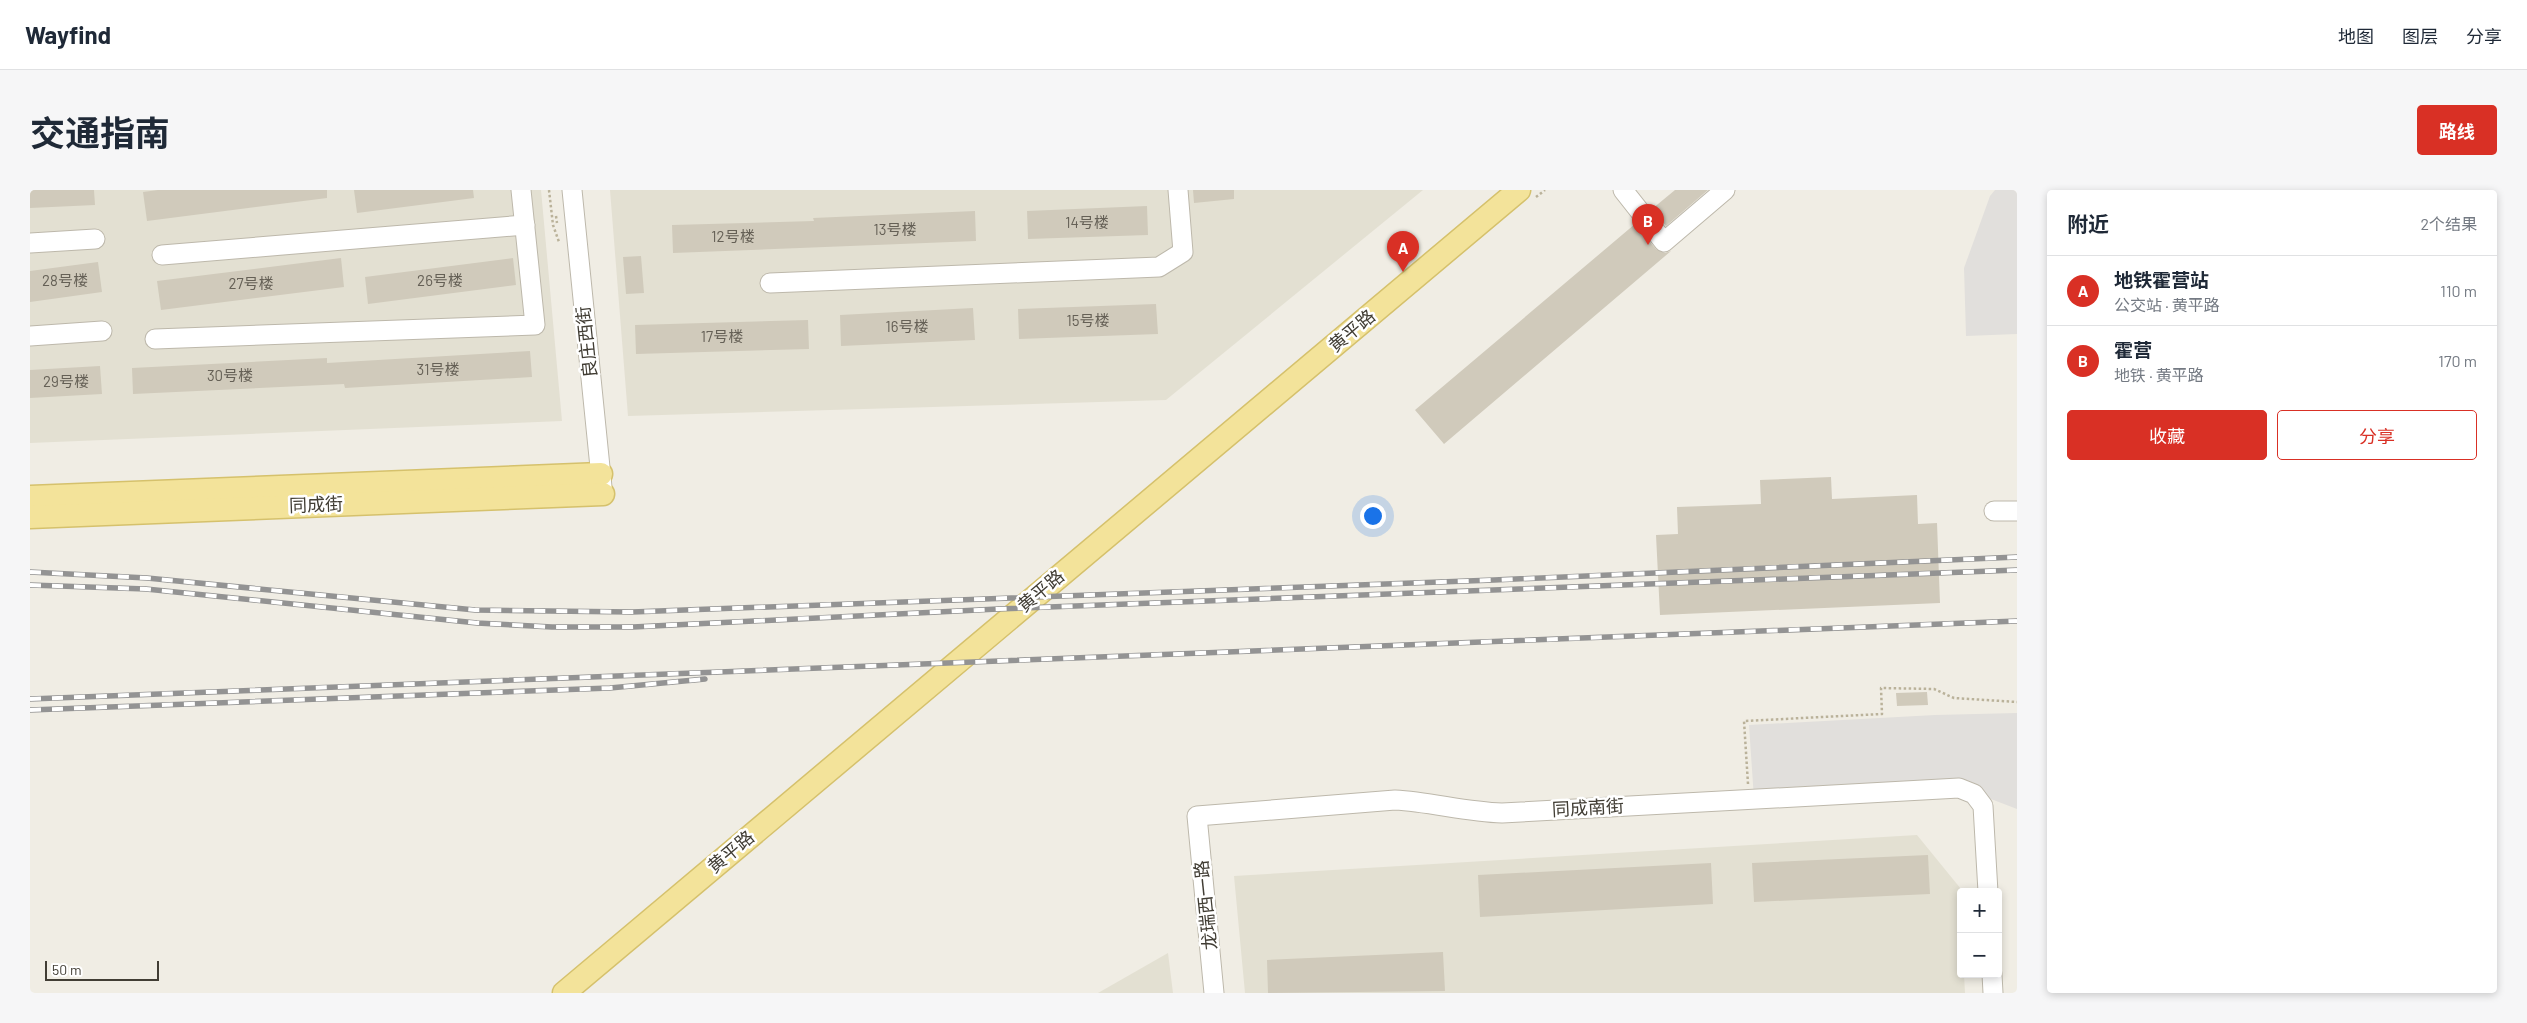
<!DOCTYPE html>
<html lang="zh">
<head>
<meta charset="utf-8">
<style>
  :root { --surface:#fff; --page:#f6f6f7; --text:#1f2937; --muted:#747a83; --line:#e0e1e3; --accent:#d93025 }
  body { margin:0; font-family:Barlow,"Noto Sans SC",sans-serif; background:var(--page); color:var(--text) }
  .controls { position:absolute; right:15px; bottom:15px; display:grid; overflow:hidden; border-radius:5px; box-shadow:0 2px 8px #0003 }
  .controls button { width:45px; height:45px; display:grid; place-items:center; padding:0; border:0; border-bottom:1px solid var(--line); background:var(--surface); color:var(--text); font:25px sans-serif }
  .scale { position:absolute; left:15px; bottom:12px; width:114px; box-sizing:border-box; padding-left:5px; border:2px solid #413d34; border-top:0; font-size:14px; line-height:18px; white-space:nowrap; color:#413d34; -webkit-text-stroke:4px #fff; paint-order:stroke }
  .you { position:absolute; left:1342px; top:325px; width:18px; height:18px; margin:-12px; border:4px solid #fff; border-radius:50%; background:#1a73e8; box-shadow:0 0 0 8px #1a73e833 }
  .badge { display:grid; place-items:center; width:32px; height:32px; border-radius:50%; background:var(--accent); color:#fff; font-size:16px; font-weight:700 }
  .pin { position:absolute; translate:-50% -41px; filter:drop-shadow(0 1px 2px #0008) }
  .pin::after { content:''; position:absolute; top:26px; width:18px; height:15px; background:inherit; clip-path:polygon(0 0,100% 0,50% 100%) }
  .list { margin:0; padding:0; list-style:none }
  h2 { display:flex; justify-content:space-between; align-items:center; height:65px; margin:0; padding:0 20px; font-size:21px }
  h2 small { font-size:16px; font-weight:400; color:var(--muted) }
  .list li { display:grid; grid-template-columns:32px 1fr auto; gap:15px; align-items:center; box-sizing:border-box; height:70px; padding:0 20px; border-top:1px solid var(--line) }
  .list b { display:block; font-size:19px; white-space:nowrap }
  .list p { margin:0; font-size:16px; white-space:nowrap; color:var(--muted) }
  .list em { font-size:16px; font-style:normal; color:var(--muted) }
  .actions { display:flex; gap:10px; padding:15px 20px }
  .actions a { flex:1; padding:11px 0; border:1px solid var(--accent); border-radius:5px; text-align:center; font-size:18px; color:var(--accent) }
  .actions .main { background:var(--accent); color:#fff }
  .map { position:relative; flex:none; width:1987px; height:803px; overflow:hidden; border-radius:5px }
  header { display:flex; align-items:center; gap:30px; box-sizing:border-box; height:70px; padding:0 25px; background:var(--surface); border-bottom:1px solid var(--line) }
  header strong { font-size:24px }
  nav { display:flex; gap:28px; margin-inline-start:auto; font-size:18px }
  .intro { display:flex; align-items:center; justify-content:space-between; box-sizing:border-box; height:120px; padding:0 30px }
  h1 { margin:0; font-size:35px }
  .button { padding:12px 22px; border-radius:5px; background:var(--accent); color:#fff; font-size:18px; font-weight:700 }
  main { display:flex; gap:30px; padding:0 30px }
  aside { flex:1; background:var(--surface); border-radius:5px; box-shadow:0 2px 8px #0003 }
  .map>svg:first-child { display:block }
</style>
</head>
<body>
<header>
<strong>Wayfind</strong>
<nav><a>地图</a><a>图层</a><a>分享</a></nav>
</header>
<div class="intro"><h1>交通指南</h1><a class="button">路线</a></div>
<main>
<div class="map">
<svg width="1987" height="803" viewBox="0 0 1987 803">
  <rect width="100%" height="100%" fill="#f0ede4"/>
  <!-- residential -->
  <g fill="#e3e0d2">
    <polygon points="0,0 511,0 532,231 0,253"/>
    <polygon points="580,0 1393,0 1136,210 598,226"/>
    <polygon points="1887,645 1931,699 1931,784 1934,784 1935,803 1215,803 1204,686"/>
    <polygon points="1138,763 1143,803 1068,803"/>
  </g>
  <!-- parking -->
  <g fill="#e1dfdc">
    <polygon points="1965,0 1987,0 1987,144 1936,146 1934,78 1960,6"/>
    <polygon points="1987,523 1987,619 1927,596 1724,609 1719,535 1905,525"/>
  </g>
  <!-- building -->
  <g fill="#d0cabb">
    <polygon points="0,0 64,0 65,15 0,18"/>
    <polygon points="128,0 297,0 297,8 117,31 113,2"/>
    <polygon points="324,0 443,0 444,8 327,23"/>
    <polygon points="1163,0 1204,0 1204,9 1164,13"/>
    <polygon points="1645,0 1678,0 1636,36 1622,19"/>
    <polygon points="1117,16 1118,45 998,49 997,21"/>
    <polygon points="945,21 946,51 643,63 642,35 784,31 783,28"/>
    <polygon points="1605,34 1626,59 1635,63 1641,61 1414,254 1385,220"/>
    <polygon points="611,66 614,103 596,104 593,67"/>
    <polygon points="311,68 314,97 131,120 127,91"/>
    <polygon points="483,68 486,95 338,114 335,87"/>
    <polygon points="68,72 72,102 0,112 0,81"/>
    <polygon points="1126,114 1128,144 989,149 988,119"/>
    <polygon points="943,118 945,150 811,156 810,125"/>
    <polygon points="778,130 779,159 606,164 605,135"/>
    <polygon points="500,161 502,187 315,198 314,194 103,204 102,178 297,168 297,173"/>
    <polygon points="70,176 72,204 0,208 0,180"/>
    <polygon points="1801,287 1802,309 1887,305 1888,334 1907,333 1910,413 1630,425 1626,345 1648,344 1647,317 1731,314 1730,290"/>
    <polygon points="1897,502 1898,515 1867,516 1866,503"/>
    <polygon points="1898,665 1900,704 1724,712 1722,673"/>
    <polygon points="1681,673 1683,714 1450,727 1448,685"/>
    <polygon points="1413,762 1415,801 1238,803 1237,770"/>
  </g>
  <g fill="none" stroke-linecap="round" stroke-linejoin="round">
    <!-- minor casing -->
    <g stroke="#bdb8ab" stroke-width="21">
      <g id="minor">
        <polyline points="542,0 572,297"/>
        <polyline points="1593,0 1634,52 1695,0"/>
        <polyline points="0,53 65,49"/>
        <polyline points="132,65 495,35"/>
        <polyline points="740,93 1129,77 1153,62 1148,0"/>
        <polyline points="0,146 72,141"/>
        <polyline points="125,149 505,135 491,0"/>
        <polyline points="1964,321 1987,321"/>
        <polyline points="1962,784 1963,803"/>
        <path d="M1184 803 1167 626 1365 610C1401 612 1436 622 1472 623L1929 598 1944 604 1953 616 1958 702"/>
      </g>
    </g>
    <!-- major casing -->
    <g stroke="#d5c16c" stroke-width="25">
      <g id="major">
        <polyline points="0,307 571,284"/>
        <polyline points="0,327 573,304"/>
        <polyline points="534,803 1489,0"/>
      </g>
    </g>
    <!-- path -->
    <g stroke="#bab29a" stroke-width="2.5" stroke-dasharray="2.5 2.5" stroke-linecap="butt">
      <polyline points="519,0 523,35 529,52"/>
      <polyline points="1506,7 1515,0"/>
      <polyline points="526,26 527,33"/>
      <polyline points="1718,594 1714,531 1852,524 1851,498 1904,499 1924,508 1987,512"/>
    </g>
    <!-- minor -->
    <use href="#minor" stroke="#fff" stroke-width="19"/>
    <!-- major -->
    <use href="#major" stroke="#f3e39a" stroke-width="22"/>
    <!-- rail casing -->
    <g stroke="#939393" stroke-width="5.5">
      <g id="rail">
        <polyline points="0,382 117,388 445,420 602,422 1464,390 1987,367"/>
        <polyline points="0,395 116,399 447,433 522,437 603,437 968,419 1987,380"/>
        <polyline points="0,509 1987,431"/>
        <polyline points="0,520 580,498 675,489"/>
      </g>
    </g>
    <!-- rail -->
    <use href="#rail" stroke="#fff" stroke-width="4" stroke-dasharray="11" stroke-linecap="butt"/>
  </g>
  <g text-anchor="middle" stroke-width="5" stroke-linejoin="round" paint-order="stroke">
    <!-- number labels -->
    <g font-size="15" fill="#656056">
      <text x="1057" y="38">14号楼</text>
      <text x="865" y="45">13号楼</text>
      <text x="703" y="52">12号楼</text>
      <text x="35" y="96">28号楼</text>
      <text x="410" y="96">26号楼</text>
      <text x="221" y="99">27号楼</text>
      <text x="1058" y="136">15号楼</text>
      <text x="877" y="142">16号楼</text>
      <text x="692" y="152">17号楼</text>
      <text x="408" y="185">31号楼</text>
      <text x="200" y="191">30号楼</text>
      <text x="36" y="197">29号楼</text>
    </g>
    <!-- street labels -->
    <g font-size="18" fill="#413d34" stroke="#fff">
      <text transform="translate(1322 141) rotate(-40)" y="6">黄平路</text>
      <text transform="translate(557 152) rotate(-96)" y="6">良庄西街</text>
      <text transform="translate(286 315) rotate(-2)" y="6">同成街</text>
      <text transform="translate(1011 401) rotate(-40)" y="6">黄平路</text>
      <text transform="translate(1558 618) rotate(-3)" y="6">同成南街</text>
      <text transform="translate(701 662) rotate(-40)" y="6">黄平路</text>
      <text transform="translate(1176 715) rotate(-96)" y="6">龙瑞西一路</text>
    </g>
  </g>
</svg>
<div class="controls">
<button>+</button>
<button>−</button>
</div>
<div class="scale">50 m</div>
<div class="you"></div>
<div class="pin badge" style="left:1373px;top:82px">A</div>
<div class="pin badge" style="left:1618px;top:55px">B</div>
</div>
<aside>
<h2>附近<small>2个结果</small></h2>
<ul class="list">
<li><span class="badge">A</span><div><b>地铁霍营站</b><p>公交站 · 黄平路</p></div><em>110 m</em></li>
<li><span class="badge">B</span><div><b>霍营</b><p>地铁 · 黄平路</p></div><em>170 m</em></li>
</ul>
<div class="actions"><a class="main">收藏</a><a>分享</a></div>
</aside>
</main>
</body>
</html>
